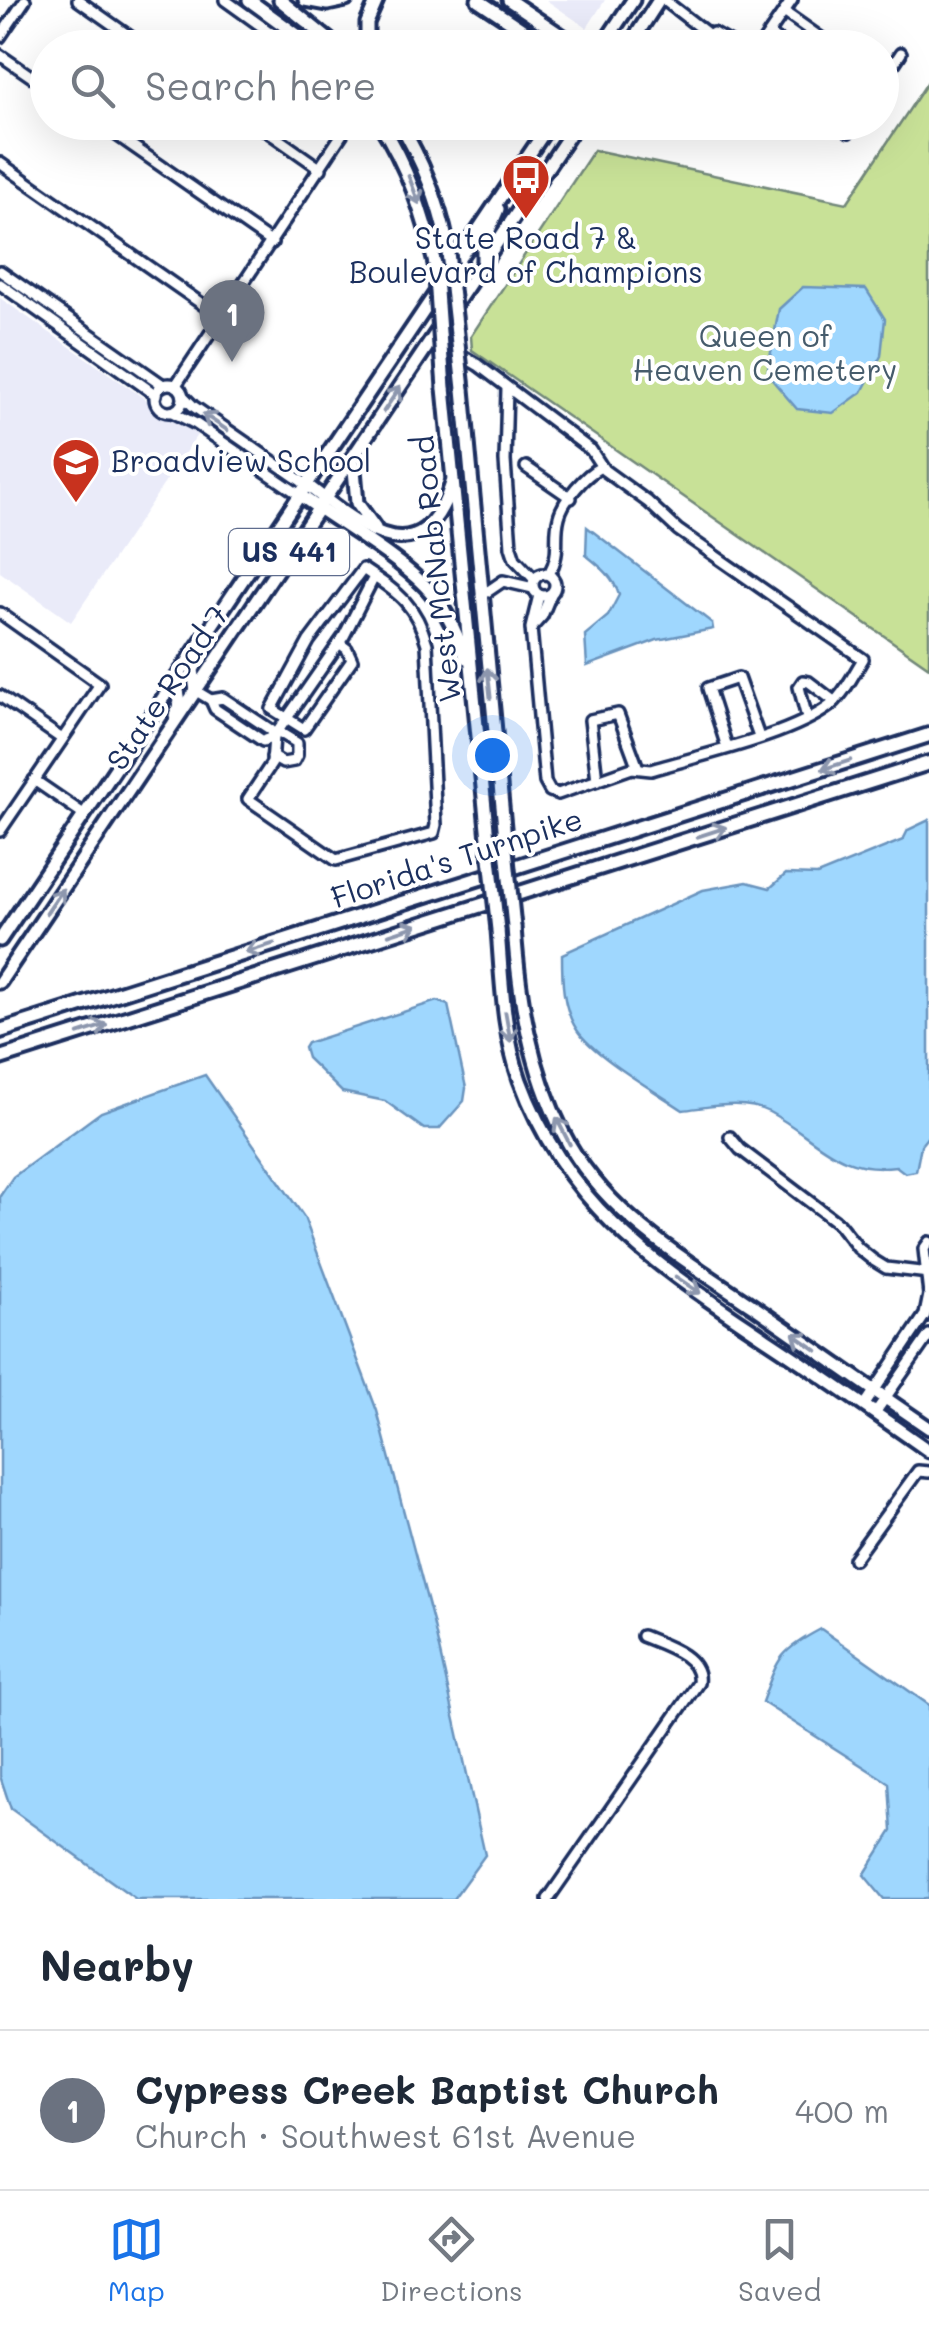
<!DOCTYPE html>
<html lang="en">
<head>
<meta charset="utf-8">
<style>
  :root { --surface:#fff; --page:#f2f2f3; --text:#1f2937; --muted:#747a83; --line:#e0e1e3; --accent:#1a73e8 }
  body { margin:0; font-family:Mali,sans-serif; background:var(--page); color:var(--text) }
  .you { position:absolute; left:492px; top:755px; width:35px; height:35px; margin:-25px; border:8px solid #fff; border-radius:50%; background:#1a73e8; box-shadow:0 0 0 15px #1a73e833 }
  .badge { display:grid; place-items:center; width:65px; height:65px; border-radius:50%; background:var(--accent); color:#fff; font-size:32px; font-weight:700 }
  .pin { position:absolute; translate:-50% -82px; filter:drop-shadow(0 2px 5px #0008) }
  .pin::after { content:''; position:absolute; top:52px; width:35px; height:30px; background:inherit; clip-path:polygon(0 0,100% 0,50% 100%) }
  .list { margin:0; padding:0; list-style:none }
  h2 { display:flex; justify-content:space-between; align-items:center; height:130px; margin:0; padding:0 40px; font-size:42px }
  h2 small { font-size:32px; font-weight:400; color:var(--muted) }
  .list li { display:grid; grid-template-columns:65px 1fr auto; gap:30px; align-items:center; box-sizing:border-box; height:160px; padding:0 40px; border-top:2px solid var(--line) }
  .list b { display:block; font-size:38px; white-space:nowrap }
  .list p { margin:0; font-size:32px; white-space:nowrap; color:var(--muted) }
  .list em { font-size:32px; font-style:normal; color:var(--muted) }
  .icon { flex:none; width:55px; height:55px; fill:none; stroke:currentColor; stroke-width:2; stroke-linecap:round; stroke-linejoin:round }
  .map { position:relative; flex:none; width:929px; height:1899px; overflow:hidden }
  .search { position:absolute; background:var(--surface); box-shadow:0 10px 40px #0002; left:30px; right:30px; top:30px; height:110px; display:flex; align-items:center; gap:25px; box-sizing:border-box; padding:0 35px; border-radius:55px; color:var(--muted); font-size:38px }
  .sheet { height:290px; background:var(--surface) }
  nav { display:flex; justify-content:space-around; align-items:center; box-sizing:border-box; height:140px; border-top:2px solid var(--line); background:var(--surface); font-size:28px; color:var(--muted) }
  nav a { display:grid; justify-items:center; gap:5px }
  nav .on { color:var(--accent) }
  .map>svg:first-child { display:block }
</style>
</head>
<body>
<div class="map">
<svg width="929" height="1899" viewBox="0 0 929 1899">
  <rect width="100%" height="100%" fill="#fff"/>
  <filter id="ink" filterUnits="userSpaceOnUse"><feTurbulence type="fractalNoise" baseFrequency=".01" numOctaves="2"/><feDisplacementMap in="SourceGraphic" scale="20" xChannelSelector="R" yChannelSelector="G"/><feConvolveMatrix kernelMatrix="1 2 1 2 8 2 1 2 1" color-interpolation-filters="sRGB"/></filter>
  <g filter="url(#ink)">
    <!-- built -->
    <g fill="#eaebf9">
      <polygon points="546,0 605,0 587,28"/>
      <polygon points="0,298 197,435 71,622 0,572"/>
    </g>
    <!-- green -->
    <polygon fill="#c8e197" stroke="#72887a" stroke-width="2.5" points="929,80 929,667 472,350 471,336 594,150 847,203"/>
    <!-- water -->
    <g fill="#9fd7fe" stroke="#6a94be" stroke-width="2.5">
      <polygon points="803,287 866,289 885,319 881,356 862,392 833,413 797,409 767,374 779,309"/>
      <path d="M587 527 712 623 713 629 657 640 587 666 585 635 608 616 619 595C613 576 601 567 586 555Z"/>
      <path d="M929 820V1135L921 1145 916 1171 905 1173 896 1166C837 1174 815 1136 769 1112 743 1099 710 1107 683 1110 655 1091 594 1056 577 1030 562 1007 562 980 562 954L703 890 747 882 770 888 786 874 817 875 903 840 908 830Z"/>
      <polygon points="437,1001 448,1005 466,1088 464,1101 439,1129 424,1129 385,1101 342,1092 307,1058 304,1048 307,1043"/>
      <polygon points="205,1075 304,1217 377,1411 433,1622 485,1855 453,1899 136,1899 11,1809 0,1776 0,1196 13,1177 101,1112"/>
      <path d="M821 1629 929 1705V1899H884L864 1875 892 1831 889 1783 762 1702C778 1658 779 1651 821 1629Z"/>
    </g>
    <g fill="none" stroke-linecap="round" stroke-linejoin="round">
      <!-- minor casing -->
      <g stroke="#1b2f5e" stroke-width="16">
        <g id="minor">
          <polyline points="78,0 146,48"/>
          <polyline points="225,0 292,48"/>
          <polyline points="664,0 726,48"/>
          <polyline points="784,12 835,48"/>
          <polyline points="713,33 739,48"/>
          <polyline points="769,34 788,48"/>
          <polyline points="0,37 25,0"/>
          <polyline points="759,48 792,0"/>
          <polyline points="0,55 48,88"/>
          <polyline points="882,82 901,53"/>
          <polyline points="98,122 272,243"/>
          <polyline points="254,122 321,169"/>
          <polyline points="849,132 855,122"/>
          <polyline points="0,163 222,318"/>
          <polyline points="0,271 163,385"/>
          <polyline points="0,284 156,395"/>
          <path d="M439 342 478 365 591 450 604 470 648 502 678 530 863 659C854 674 844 694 831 705 791 736 701 755 651 770L632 768 558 794 550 791 545 782 531 628 539 595"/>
          <circle cx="169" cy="398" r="14"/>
          <polyline points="176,385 350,122"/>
          <polyline points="507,388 505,461 511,547 515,559 534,579"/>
          <polyline points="183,396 193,406 307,485"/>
          <polyline points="172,412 196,424 300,495"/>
          <polyline points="526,467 571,498"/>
          <circle cx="544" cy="585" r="11"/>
          <path d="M549 574C562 551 553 539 559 517 563 500 586 474 601 467"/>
          <polyline points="481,596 503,581 533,588"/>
          <polyline points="0,613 100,684 0,831"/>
          <polyline points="533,626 542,616 551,594"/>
          <path d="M339 643 347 649 352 660 304 729 272 709 309 641 363 569C397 592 415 602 427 644L436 825 434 833 336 860 248 799 272 763 274 737 287 718 344 636 374 577"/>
          <polyline points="196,691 211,700 215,709 263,741 274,737"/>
          <polyline points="0,696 62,739"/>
          <polyline points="211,700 223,698 271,730 274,737"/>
          <polyline points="807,718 799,687 803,681 809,682 834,701"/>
          <polyline points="727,747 708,688 738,678 759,737"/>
          <polyline points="272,757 283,763 294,761 297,755 297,743 279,732"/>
          <polyline points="34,780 85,815"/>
          <polyline points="597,780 590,720 618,714 638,768"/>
          <polyline points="730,1137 740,1149 839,1224 858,1248 873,1260 886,1268 929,1273"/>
          <polyline points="864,1406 925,1315 929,1295 924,1249 929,1242"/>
          <polyline points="875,1413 929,1335"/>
          <polyline points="854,1559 918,1471 929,1472"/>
          <path d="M548 1899 698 1683C702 1656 664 1645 642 1636"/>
        </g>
      </g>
      <!-- major casing -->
      <g stroke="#1b2f5e" stroke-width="19">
        <g id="major">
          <polyline points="249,0 315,48"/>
          <polyline points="280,0 339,48"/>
          <polyline points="305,0 327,4 346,0"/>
          <polyline points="478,0 550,48"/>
          <polyline points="509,0 580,48"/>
          <polyline points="367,48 367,23 377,0"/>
          <polyline points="601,48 633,0"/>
          <polyline points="628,48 659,0"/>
          <path d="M379 122C408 167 423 213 435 264"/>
          <path d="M399 122C422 160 438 199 447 243"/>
          <polyline points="483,262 483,244 498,209"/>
          <polyline points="444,388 489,849"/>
          <polyline points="463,389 506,849"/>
          <polyline points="353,458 357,503 375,528"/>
          <path d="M307 485C360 526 421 580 452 483"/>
          <path d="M300 495C338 523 406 561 433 595 449 614 457 636 466 658"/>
          <polyline points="196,691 193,670 202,653"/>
          <polyline points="175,716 180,702 176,679"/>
          <path d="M514 927C519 999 530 1068 563 1133 603 1213 683 1258 753 1306 812 1347 870 1388 929 1428"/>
          <path d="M498 930C502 979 503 1033 520 1080 568 1210 657 1265 766 1339 821 1375 875 1413 929 1451"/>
          <polyline points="0,940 551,122"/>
          <polyline points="0,982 578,122"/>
        </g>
      </g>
      <!-- highway casing -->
      <g stroke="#1b2f5e" stroke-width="20">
        <g id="highway">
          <polyline points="0,1031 929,735"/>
          <polyline points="0,1058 929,763"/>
        </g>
      </g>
      <!-- minor -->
      <use href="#minor" stroke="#fff" stroke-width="9"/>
      <!-- major -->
      <use href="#major" stroke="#fff" stroke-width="11"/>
      <!-- highway -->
      <use href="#highway" stroke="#fff" stroke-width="12"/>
      <!-- major-bridge casing -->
      <g stroke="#1b2f5e" stroke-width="19" stroke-linecap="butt">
        <g id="major-bridge">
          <polyline points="447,243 463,389"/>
          <polyline points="435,264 444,388"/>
          <polyline points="489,849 498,930"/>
          <polyline points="506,849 514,927"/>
        </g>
      </g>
      <!-- major-bridge -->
      <use href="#major-bridge" stroke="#fff" stroke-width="11"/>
    </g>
    <!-- one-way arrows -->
    <defs><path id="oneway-shaft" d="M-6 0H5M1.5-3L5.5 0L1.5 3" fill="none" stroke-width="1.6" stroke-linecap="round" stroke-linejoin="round" transform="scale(2.5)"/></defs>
    <g stroke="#8d97ae">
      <use href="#oneway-shaft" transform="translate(414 190) rotate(69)"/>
      <use href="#oneway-shaft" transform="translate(392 399) rotate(-56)"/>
      <use href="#oneway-shaft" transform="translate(215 422) rotate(-146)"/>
      <use href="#oneway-shaft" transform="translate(489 683) rotate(-96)"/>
      <use href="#oneway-shaft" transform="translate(836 765) rotate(162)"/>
      <use href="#oneway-shaft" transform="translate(712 832) rotate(-18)"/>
      <use href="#oneway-shaft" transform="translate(55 901) rotate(-56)"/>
      <use href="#oneway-shaft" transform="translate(403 930) rotate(-18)"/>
      <use href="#oneway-shaft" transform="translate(260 948) rotate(162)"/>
      <use href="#oneway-shaft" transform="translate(508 1027) rotate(80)"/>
      <use href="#oneway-shaft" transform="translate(93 1029) rotate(-18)"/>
      <use href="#oneway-shaft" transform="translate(563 1131) rotate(-117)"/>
      <use href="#oneway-shaft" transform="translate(688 1285) rotate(34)"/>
      <use href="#oneway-shaft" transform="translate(805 1342) rotate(-145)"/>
    </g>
  </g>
  <!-- icons -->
  <defs>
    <g id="bus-pin" transform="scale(2.5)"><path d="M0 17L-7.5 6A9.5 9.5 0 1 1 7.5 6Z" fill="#c8321e" stroke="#fff"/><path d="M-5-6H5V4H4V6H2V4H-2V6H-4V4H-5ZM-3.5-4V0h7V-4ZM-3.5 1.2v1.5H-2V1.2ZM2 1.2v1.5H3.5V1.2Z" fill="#fff"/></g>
    <g id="school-pin" transform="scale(2.5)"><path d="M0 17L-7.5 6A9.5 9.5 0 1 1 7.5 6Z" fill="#c8321e" stroke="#fff"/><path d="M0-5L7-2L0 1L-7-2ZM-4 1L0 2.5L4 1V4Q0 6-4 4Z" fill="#fff"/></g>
  </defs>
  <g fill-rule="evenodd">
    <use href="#bus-pin" x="526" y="178"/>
    <use href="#school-pin" x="76" y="462"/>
  </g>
  <g text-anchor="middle" stroke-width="8" stroke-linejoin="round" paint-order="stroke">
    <!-- shield labels -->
    <rect fill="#fff" stroke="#5f6d8e" stroke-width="2.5" x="229" y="529" width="120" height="46" rx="8"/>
    <g font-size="28" font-weight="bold" fill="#1b2f5e">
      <text x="289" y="562">US 441</text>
    </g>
    <!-- poi labels -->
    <g font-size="30" fill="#1b2f5e" stroke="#fff">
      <text x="526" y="249">State Road 7 &amp;<tspan x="526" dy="34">Boulevard of Champions</tspan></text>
      <text x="111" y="472" text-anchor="start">Broadview School</text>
    </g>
    <!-- park labels -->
    <g font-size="30" fill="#465c6c" stroke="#fff">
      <text x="765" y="347">Queen of<tspan x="765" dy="34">Heaven Cemetery</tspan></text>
    </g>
    <!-- street labels -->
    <g font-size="30" fill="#1b2f5e" stroke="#fff">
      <text transform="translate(437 569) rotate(-96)" y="10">West McNab Road</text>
      <text transform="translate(168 688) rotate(-56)" y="10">State Road 7</text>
      <text transform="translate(457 859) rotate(-18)" y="10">Florida's Turnpike</text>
    </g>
  </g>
</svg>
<div class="you"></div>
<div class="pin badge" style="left:232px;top:362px;background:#6b7280">1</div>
<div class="search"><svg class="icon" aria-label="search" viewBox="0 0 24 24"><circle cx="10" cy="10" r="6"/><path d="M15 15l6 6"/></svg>Search here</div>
</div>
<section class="sheet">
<h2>Nearby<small></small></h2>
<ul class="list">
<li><span class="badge" style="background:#6b7280">1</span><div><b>Cypress Creek Baptist Church</b><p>Church · Southwest 61st Avenue</p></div><em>400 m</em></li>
</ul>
</section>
<nav>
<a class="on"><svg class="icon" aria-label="map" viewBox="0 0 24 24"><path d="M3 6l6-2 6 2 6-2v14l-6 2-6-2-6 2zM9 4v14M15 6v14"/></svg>Map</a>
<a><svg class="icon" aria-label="directions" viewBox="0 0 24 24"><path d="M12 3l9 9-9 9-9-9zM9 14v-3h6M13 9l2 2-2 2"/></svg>Directions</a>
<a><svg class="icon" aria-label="saved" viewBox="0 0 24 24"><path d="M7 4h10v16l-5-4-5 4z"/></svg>Saved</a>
</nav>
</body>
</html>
